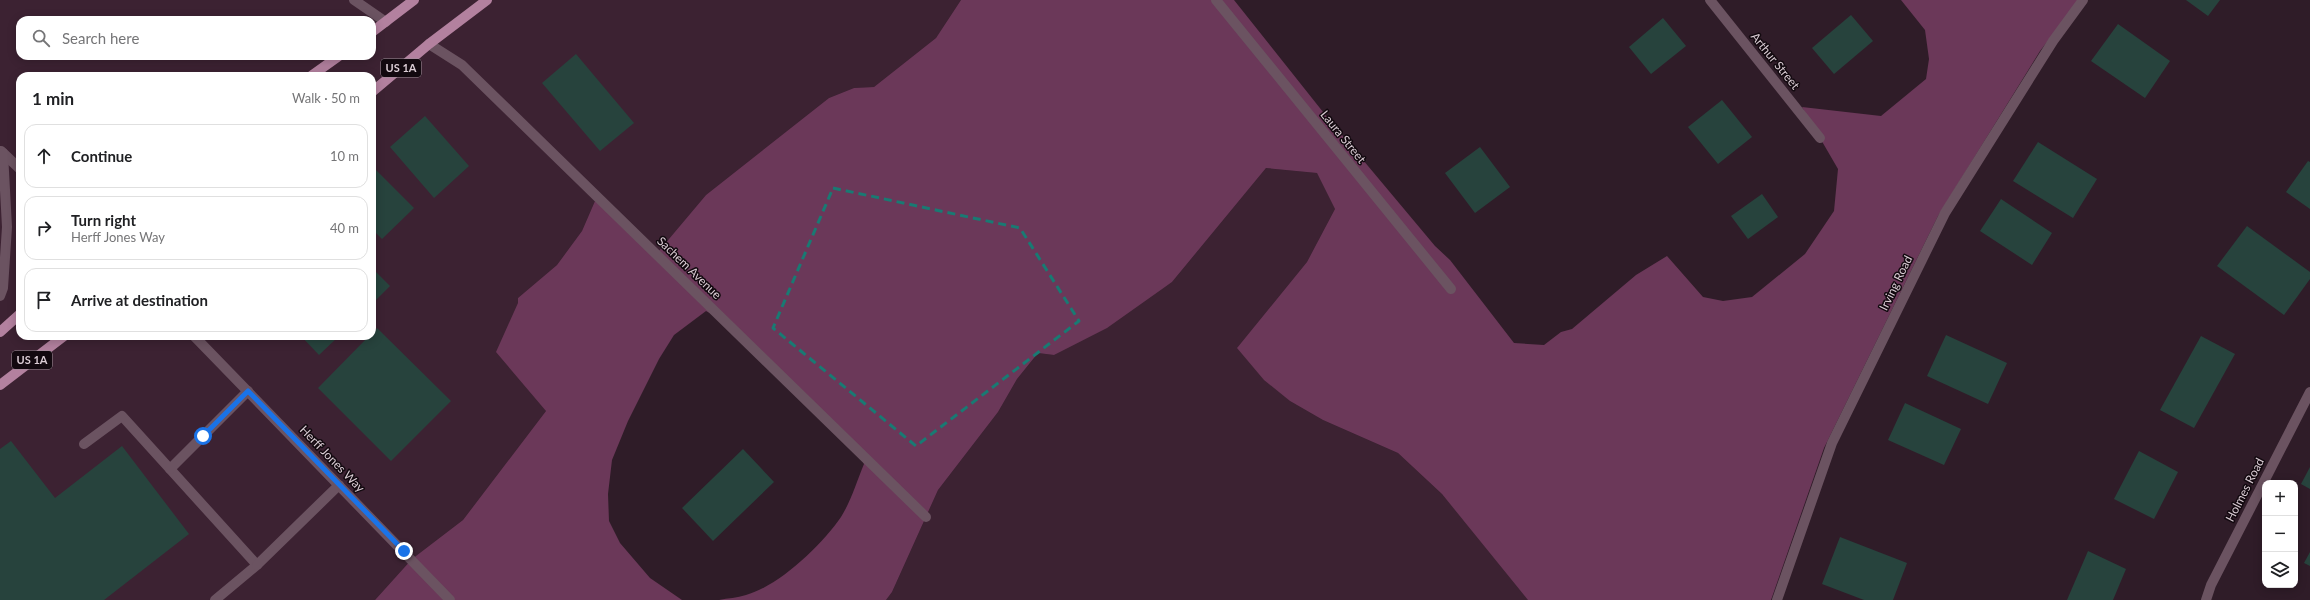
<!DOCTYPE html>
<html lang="en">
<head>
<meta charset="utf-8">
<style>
  :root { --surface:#fff; --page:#f6f6f6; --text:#202124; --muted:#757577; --line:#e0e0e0 }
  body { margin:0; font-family:Lato,sans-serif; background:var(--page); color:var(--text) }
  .controls { position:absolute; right:12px; bottom:12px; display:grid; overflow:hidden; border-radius:8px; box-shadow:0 2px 10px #0003 }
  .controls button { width:36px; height:36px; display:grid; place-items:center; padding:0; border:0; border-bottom:1px solid var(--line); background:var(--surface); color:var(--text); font:20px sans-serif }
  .stop { position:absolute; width:12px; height:12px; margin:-9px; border:3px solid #1a73e8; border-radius:50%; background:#fff }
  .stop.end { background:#1a73e8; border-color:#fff; box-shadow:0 1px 4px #0008 }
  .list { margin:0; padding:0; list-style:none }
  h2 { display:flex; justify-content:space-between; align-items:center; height:52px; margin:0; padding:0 16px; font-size:17px }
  h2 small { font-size:13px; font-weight:400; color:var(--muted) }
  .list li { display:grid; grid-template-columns:26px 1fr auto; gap:12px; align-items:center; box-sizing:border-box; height:64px; margin:0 8px 8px; padding:0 8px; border:1px solid var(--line); border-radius:12px }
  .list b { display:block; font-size:15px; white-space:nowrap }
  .list p { margin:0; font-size:13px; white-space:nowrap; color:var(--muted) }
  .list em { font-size:13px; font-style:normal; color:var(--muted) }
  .icon { flex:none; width:22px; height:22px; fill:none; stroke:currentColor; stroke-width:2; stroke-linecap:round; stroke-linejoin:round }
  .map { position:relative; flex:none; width:2310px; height:600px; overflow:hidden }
  .search { position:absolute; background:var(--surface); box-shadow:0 2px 10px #0003; left:16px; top:16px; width:360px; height:44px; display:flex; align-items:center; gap:10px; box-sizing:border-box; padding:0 14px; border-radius:12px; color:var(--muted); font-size:15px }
  .panel { position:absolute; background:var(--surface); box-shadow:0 2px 10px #0003; left:16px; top:72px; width:360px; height:268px; border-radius:12px }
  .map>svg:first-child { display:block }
</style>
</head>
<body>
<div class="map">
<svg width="2310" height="600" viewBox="0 0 2310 600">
  <rect width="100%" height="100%" fill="#2f1c28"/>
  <!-- built -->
  <g fill="#3c2232" fill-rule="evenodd">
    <path d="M0 0H961L936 38 874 87 854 88 829 98 706 195 658 252 595 201 582 231 557 265 518 298 546 411 463 520 412 559 375 600H0ZM20 20H372V56H20ZM20 76H372V336H20Z"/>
    <polygon points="1266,168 1317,173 1335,209 1307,262 1238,347 1290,401 1323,420 1398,453 1442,494 1533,600 886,600 892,592 938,490 998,412 1017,379 1038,353 1054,355 1172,282"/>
  </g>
  <!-- forest -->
  <path fill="#6b3859" d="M961 0H1234L1327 117 1435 246 1450 260 1514 343 1544 345 1561 332 1572 329 1636 275 1667 256 1703 297 1723 301 1752 297 1805 254 1834 211 1838 169 1802 107 1881 116 1926 79 1929 59 1925 30 1901 0H2079L2040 51 1938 216 1824 448 1771 600H1528L1442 494 1398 453 1323 420 1290 401 1264 380 1237 348 1307 262 1335 209 1317 173 1266 168 1172 282 1107 328 1054 355 1038 353 1017 379 998 412 938 490 892 592 886 600H719C728 598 737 598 746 595 779 586 822 545 841 517 851 501 857 481 864 464L858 451 717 317 706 311 674 335 659 359 628 421 612 460 608 494 609 521 620 543 650 578 682 600H375L412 559 463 520 546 411 496 352 518 303V298L557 265 582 231 595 201 658 252 706 195 829 98 854 88 874 87 936 38Z"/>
  <!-- building -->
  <g fill="#27433d">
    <polygon points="2186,0 2220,0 2208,16"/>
    <polygon points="1851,15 1873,41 1834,74 1812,48"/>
    <polygon points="1663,18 1686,46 1651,74 1629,47"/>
    <polygon points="2118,24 2170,61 2145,98 2091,61"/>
    <polygon points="576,54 634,123 600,151 542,83"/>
    <polygon points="1722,100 1752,137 1718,164 1688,127"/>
    <polygon points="425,116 469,166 434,198 390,147"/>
    <polygon points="2038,142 2097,179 2073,218 2013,181"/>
    <polygon points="1480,147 1510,187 1475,213 1445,173"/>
    <polygon points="2308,161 2310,162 2310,209 2286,192"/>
    <polygon points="372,166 414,208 382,239 372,229"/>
    <polygon points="1762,194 1778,217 1748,239 1731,216"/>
    <polygon points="2001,199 2052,233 2032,265 1980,231"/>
    <polygon points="2247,226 2310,272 2310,279 2284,315 2217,266"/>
    <polygon points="372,268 390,286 372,304"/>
    <polygon points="377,328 451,401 391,461 318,388 369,336 372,336"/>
    <polygon points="1946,335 2007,363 1988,404 1927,376"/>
    <polygon points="301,336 339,336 319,355"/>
    <polygon points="2201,336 2235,354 2194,428 2160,410"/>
    <polygon points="1905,403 1961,429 1944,465 1888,440"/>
    <polygon points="11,441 55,498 122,446 189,534 104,600 0,600 0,449"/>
    <polygon points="743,449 774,482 713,541 682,508"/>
    <polygon points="2139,451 2178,472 2154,519 2114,499"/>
    <polygon points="2310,467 2310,489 2301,484"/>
    <polygon points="1840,537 1907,563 1893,600 1864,600 1822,584"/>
    <polygon points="2088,551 2126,569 2113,600 2067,600"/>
    <polygon points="2310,552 2310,566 2304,563"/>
  </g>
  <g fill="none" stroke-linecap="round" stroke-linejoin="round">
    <!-- minor -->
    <g stroke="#6b5361" stroke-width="10">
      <polyline points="354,0 386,22"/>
      <polyline points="1216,0 1451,289"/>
      <polyline points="1710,0 1820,138"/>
      <polyline points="429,44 462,65 926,517"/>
      <polyline points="1,151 20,169"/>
      <polyline points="0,296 3,288 7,227 3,153"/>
      <polyline points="194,336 450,600"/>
      <polyline points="84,444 122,416 257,565 215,600"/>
      <polyline points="170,469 248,391"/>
      <polyline points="257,565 339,485"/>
      <polyline points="1777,600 1832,443 1945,213 2053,41 2083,0"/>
      <polyline points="2206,600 2211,585 2310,392"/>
    </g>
    <!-- major -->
    <g stroke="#b3819f" stroke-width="10">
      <polyline points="372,32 414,0"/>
      <polyline points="311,76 339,56"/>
      <polyline points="372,92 429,44 487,0"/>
      <polyline points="0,332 20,314"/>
      <polyline points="0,385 64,336"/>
    </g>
  </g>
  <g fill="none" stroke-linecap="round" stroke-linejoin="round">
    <!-- route -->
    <polyline stroke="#1a73e8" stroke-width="5" points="203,436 248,391 404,551"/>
  </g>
  <!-- marked area -->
  <path fill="none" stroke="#197a73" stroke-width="3" stroke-dasharray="8 5" stroke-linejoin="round" d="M833 188 1020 228 1079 321 916 446 773 328Z"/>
  <g text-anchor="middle" stroke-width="3" stroke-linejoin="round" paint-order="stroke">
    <!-- shield labels -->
    <g fill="#12090f" stroke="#9f929a" stroke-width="1">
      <rect x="381" y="59" width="40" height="18" rx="3"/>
      <rect x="12" y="351" width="40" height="18" rx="3"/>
    </g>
    <g font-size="11" font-weight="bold" fill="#dbcdd5">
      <text x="401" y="72">US 1A</text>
      <text x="32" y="364">US 1A</text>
    </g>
    <!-- street labels -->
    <g font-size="12" fill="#dbcdd5" stroke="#12090f">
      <text transform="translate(1775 61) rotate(51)" y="4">Arthur Street</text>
      <text transform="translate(1343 137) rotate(51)" y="4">Laura Street</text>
      <text transform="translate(689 268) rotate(44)" y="4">Sachem Avenue</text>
      <text transform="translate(1896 283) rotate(-64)" y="4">Irving Road</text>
      <text transform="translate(332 459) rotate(46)" y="4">Herff Jones Way</text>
      <text transform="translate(2245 490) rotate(-63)" y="4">Holmes Road</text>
    </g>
  </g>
</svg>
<div class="controls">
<button>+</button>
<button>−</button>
<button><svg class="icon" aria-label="layers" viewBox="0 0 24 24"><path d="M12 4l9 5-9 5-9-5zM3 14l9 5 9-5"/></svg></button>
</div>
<div class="stop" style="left:203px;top:436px"></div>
<div class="stop end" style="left:404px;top:551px"></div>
<div class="search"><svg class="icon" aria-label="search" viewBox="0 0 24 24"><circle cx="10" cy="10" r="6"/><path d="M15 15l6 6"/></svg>Search here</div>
<section class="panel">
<h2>1 min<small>Walk · 50 m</small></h2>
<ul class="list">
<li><svg class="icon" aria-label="ahead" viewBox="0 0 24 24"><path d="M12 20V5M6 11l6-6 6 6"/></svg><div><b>Continue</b></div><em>10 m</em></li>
<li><svg class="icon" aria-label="right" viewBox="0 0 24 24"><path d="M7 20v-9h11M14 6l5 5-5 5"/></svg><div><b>Turn right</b><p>Herff Jones Way</p></div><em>40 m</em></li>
<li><svg class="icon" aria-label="arrive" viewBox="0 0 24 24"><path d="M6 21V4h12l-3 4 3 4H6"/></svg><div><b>Arrive at destination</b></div></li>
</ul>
</section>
</div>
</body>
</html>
